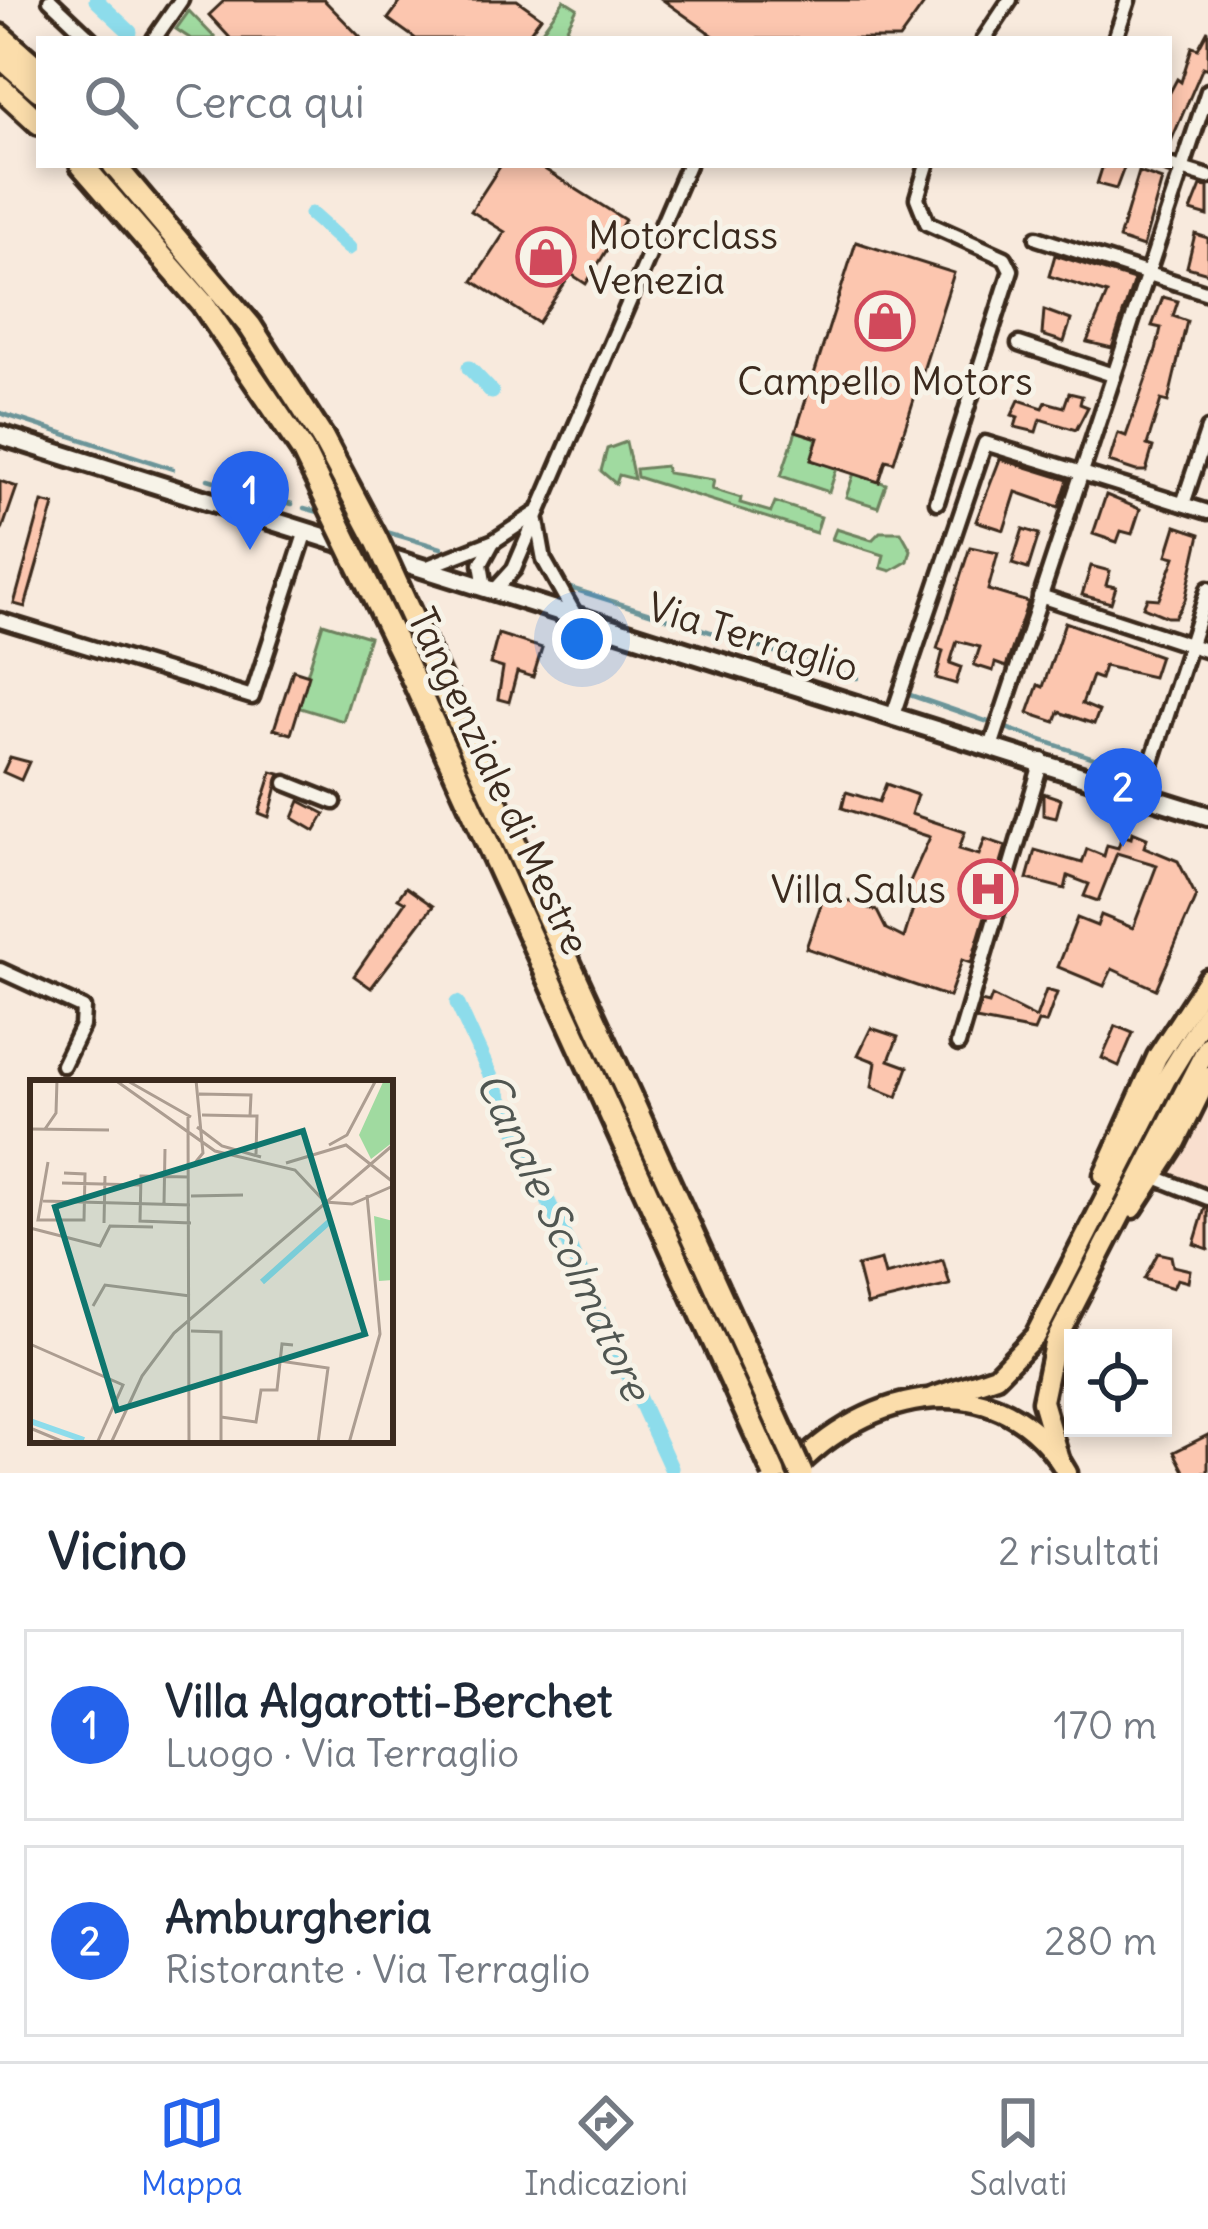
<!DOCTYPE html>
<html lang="it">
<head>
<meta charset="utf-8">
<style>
  :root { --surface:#fff; --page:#f2f2f3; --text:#1f2937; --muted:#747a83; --line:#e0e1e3; --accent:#2563eb }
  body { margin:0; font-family:Delius,sans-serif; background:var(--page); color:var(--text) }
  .controls { position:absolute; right:36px; bottom:36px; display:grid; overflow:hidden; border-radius:0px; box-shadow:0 6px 18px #0003 }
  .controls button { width:108px; height:108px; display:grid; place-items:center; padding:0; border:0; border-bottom:3px solid var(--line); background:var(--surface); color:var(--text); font:60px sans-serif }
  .you { position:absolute; left:582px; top:639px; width:42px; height:42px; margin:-30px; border:9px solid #fff; border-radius:50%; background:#1a73e8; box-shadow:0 0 0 18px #1a73e833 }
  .badge { display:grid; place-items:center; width:78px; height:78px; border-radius:50%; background:var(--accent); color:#fff; font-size:39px; font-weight:700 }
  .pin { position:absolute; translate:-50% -99px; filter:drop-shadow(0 3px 6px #0008) }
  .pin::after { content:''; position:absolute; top:63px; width:42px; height:36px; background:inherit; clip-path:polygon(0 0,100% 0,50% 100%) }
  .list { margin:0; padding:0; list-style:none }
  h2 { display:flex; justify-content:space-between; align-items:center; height:156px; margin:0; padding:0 48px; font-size:51px }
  h2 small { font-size:39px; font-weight:400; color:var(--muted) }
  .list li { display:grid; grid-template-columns:78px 1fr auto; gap:36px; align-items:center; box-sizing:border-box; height:192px; margin:0 24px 24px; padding:0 24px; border:3px solid var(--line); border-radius:0px }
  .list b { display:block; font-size:45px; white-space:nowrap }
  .list p { margin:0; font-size:39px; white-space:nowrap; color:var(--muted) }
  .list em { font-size:39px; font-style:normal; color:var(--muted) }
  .icon { flex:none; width:66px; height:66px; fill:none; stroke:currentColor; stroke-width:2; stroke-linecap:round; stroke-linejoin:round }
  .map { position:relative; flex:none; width:1208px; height:1473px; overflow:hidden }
  .search { position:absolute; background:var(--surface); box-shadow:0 6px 18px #0003; left:36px; right:36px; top:36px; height:132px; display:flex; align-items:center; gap:30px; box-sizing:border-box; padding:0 42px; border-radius:0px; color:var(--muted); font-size:45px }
  .sheet { height:588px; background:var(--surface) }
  nav { display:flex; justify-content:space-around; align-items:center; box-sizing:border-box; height:168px; border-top:3px solid var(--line); background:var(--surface); font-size:33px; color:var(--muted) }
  nav a { display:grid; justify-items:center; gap:6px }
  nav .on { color:var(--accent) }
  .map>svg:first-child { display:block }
</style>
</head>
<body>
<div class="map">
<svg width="1208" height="1473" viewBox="0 0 1208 1473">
  <rect width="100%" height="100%" fill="#f8eadd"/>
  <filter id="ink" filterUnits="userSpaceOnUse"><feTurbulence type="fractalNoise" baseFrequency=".00833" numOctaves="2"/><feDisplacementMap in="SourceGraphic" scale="24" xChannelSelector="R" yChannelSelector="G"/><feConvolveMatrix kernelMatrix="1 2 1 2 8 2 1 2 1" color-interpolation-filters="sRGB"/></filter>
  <g filter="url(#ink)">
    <!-- built -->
    <polygon fill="#f9dfcf" points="1208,1100 1208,1192 1173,1180 1172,1173"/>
    <!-- green -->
    <g fill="#a0daa0" stroke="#6e825f" stroke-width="3">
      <polygon points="564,0 577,8 561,39 536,39"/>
      <polygon points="189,11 216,39 191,39 176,29"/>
      <polygon points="796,431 817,438 811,460 837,468 829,492 781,476"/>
      <polygon points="626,442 634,479 619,475 616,484 601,471 607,449"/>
      <polygon points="665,466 667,473 714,480 712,489 741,498 740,503 771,512 775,502 821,517 816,533 637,477 636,469"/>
      <polygon points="854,473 886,484 878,507 846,497"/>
      <polygon points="836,529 872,540 880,532 901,532 911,550 908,561 891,571 881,568 884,555 832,539"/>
      <polygon points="323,623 369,637 343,721 297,707"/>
    </g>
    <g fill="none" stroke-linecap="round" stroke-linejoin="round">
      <!-- stream -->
      <g stroke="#6c9599" stroke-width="4.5">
        <polyline points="0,413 173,469"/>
        <polyline points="208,479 292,504"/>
        <polyline points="304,508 326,514"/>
        <polyline points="383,531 441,548"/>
        <polyline points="570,588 857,678"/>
        <polyline points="907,694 1137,773"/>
      </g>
      <!-- canal -->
      <g stroke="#8ddceb" stroke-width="15">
        <polyline points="96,0 130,32"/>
        <polyline points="311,214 349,248"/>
        <polyline points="469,368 492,392"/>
        <polyline points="457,1003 671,1468"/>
      </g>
    </g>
    <!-- building -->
    <g fill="#fcc6af" stroke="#3b2a1e" stroke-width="3">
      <polygon points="225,0 324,0 362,39 231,39 209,15"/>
      <polygon points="402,0 517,0 541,17 525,39 416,39 388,19"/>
      <polygon points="663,0 927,0 899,39 718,39"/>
      <polygon points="1208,30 1208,69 1203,67 1169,146 1169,94 1177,79 1181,82 1192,47 1198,49"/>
      <polygon points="501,165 538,165 625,220 586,284 571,274 538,323 473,281 505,232 471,211"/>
      <polygon points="1103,165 1125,165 1116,189 1097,184"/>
      <polygon points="1139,172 1162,180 1143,247 1119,239"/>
      <polygon points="1201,186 1208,187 1208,216 1191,211"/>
      <polygon points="1195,234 1208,238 1208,273 1187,267"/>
      <polygon points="856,242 954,273 894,462 886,460 879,482 811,460 818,438 796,431"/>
      <polygon points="1055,255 1134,280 1112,348 1087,342 1107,294 1049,276"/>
      <polygon points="1163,297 1178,301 1173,316 1187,321 1168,402 1161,400 1147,445 1153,447 1146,471 1136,471 1109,462 1118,433 1126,436 1156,350 1161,328 1152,326"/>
      <polygon points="1044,310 1071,320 1064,342 1042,335"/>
      <polygon points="1069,393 1082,396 1080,404 1088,407 1076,430 1040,419 1036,432 1015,427 1018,417 1012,415 1019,400 1043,408 1046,402 1064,407"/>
      <polygon points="1000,459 1068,480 1059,507 1016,492 1004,530 976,521"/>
      <polygon points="0,481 17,487 2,530 0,530"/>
      <polygon points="1106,495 1140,509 1132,534 1121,531 1117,542 1093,534"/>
      <polygon points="42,502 54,505 25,607 14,604"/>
      <polygon points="1176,526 1200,534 1185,600 1175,617 1167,617 1143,607 1147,598 1159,599 1175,557 1167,555"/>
      <polygon points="1023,529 1039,534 1028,569 1012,564"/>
      <polygon points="970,547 998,553 988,590 1028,602 1006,667 995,663 993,671 974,665 980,647 957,641 950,663 961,667 956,684 936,678 943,651 937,649"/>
      <polygon points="1091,566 1110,571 1106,585 1116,587 1111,603 1082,595"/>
      <polygon points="1065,622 1160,656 1153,677 1104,666 1100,679 1092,676 1082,704 1099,711 1094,724 1059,712 1055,722 1028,713 1038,685 1043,687"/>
      <polygon points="498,634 542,648 533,677 517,672 509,702 498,699 503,668 490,664"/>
      <polygon points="293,670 309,675 291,734 274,729"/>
      <polygon points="10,757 29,762 21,780 3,772"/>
      <polygon points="272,772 280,774 269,817 259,813"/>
      <polygon points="886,784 917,795 911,814 965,832 959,849 979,855 985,839 1006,846 971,963 962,960 949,997 806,948 825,893 877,911 886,929 904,938 915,902 903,897 930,837 842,808 846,792 879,802"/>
      <polygon points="1043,793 1061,799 1056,818 1043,815"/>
      <polygon points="300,801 325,814 315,831 293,818"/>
      <polygon points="1132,832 1147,838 1144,847 1178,861 1196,896 1156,989 1112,969 1104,986 1058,967 1077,918 1097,926 1101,915 1133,928 1157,865 1117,853 1098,901 1084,896 1089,884 1068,876 1065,889 1027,879 1035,850 1082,863 1087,849 1104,856 1107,845 1118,848 1122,835 1131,838"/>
      <polygon points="406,887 433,906 371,988 354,976 405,902 398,898"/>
      <polygon points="1046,990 1057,993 1046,1023 1038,1022 1034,1031 976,1020 981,1002 989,1004 992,996 1036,1018"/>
      <polygon points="1116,1026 1133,1033 1119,1066 1102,1058"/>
      <polygon points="871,1028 898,1037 889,1060 908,1067 897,1097 872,1087 876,1062 858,1055"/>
      <polygon points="1205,1208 1208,1208 1208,1249 1194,1244"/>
      <polygon points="1158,1253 1171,1256 1173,1266 1190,1270 1188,1282 1177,1279 1173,1288 1144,1279"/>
      <polygon points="881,1260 885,1275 943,1260 950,1285 867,1305 857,1266"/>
      <polygon points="1208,1435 1208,1473 1185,1473 1174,1452"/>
    </g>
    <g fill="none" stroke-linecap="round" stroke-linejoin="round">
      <!-- minor casing -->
      <g stroke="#3b2a1e" stroke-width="21">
        <g id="minor">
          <polyline points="50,0 91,39"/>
          <polyline points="154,39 181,0"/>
          <polyline points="984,39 1010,0"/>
          <polyline points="1115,39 1128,0"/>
          <polyline points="927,165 917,198 927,223 1005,258 1011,270 937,502"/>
          <polyline points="1169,165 1208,177"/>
          <polyline points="1037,238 1208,293"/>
          <polyline points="1019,344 1113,375"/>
          <polyline points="1183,504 1208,429"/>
          <polyline points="537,521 544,560 575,615"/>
          <polyline points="425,568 494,541 535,514"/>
          <polyline points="485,587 481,564 493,542"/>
          <polyline points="495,590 514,569 688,165"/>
          <polyline points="1040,596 1208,651"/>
          <polyline points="0,620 252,697 306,531"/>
          <polyline points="893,715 985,443 1208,512"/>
          <polyline points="992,744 1208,91"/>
          <polyline points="286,783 334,802"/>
          <polyline points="1141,795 1208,589"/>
          <polyline points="0,970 83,1008 82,1026 63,1065"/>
          <polyline points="958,1044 1042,760"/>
          <polyline points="1155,1177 1208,1198"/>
        </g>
      </g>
      <!-- secondary casing -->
      <g stroke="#3b2a1e" stroke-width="26">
        <polyline id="secondary" points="0,435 1208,816"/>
      </g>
      <!-- primary casing -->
      <g stroke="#3b2a1e" stroke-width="27">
        <g id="primary">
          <polyline points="1104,1175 1157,1057 1208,979"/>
          <polyline points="1133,1208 1176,1142 1208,1077"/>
          <polyline points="934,1397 996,1376 1035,1336 1166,1079 1208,1011"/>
          <polyline points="1059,1459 1042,1401 1054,1344 1208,1046"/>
          <path d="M791 1473C865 1389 1003 1358 1067 1473"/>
        </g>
      </g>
      <!-- motorway casing -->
      <g stroke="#3b2a1e" stroke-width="30">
        <g id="motorway">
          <polyline points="0,36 39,70"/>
          <polyline points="0,56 39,90"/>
          <polyline points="0,87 39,123"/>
          <polyline points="82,165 203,304 303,451"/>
          <polyline points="114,165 250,326 323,439"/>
        </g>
      </g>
      <!-- minor -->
      <use href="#minor" stroke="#f7f3e8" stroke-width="12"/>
      <!-- secondary -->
      <use href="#secondary" stroke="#f7f3e8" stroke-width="16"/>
      <!-- primary -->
      <use href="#primary" stroke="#fbddab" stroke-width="18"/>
      <!-- motorway -->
      <use href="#motorway" stroke="#fbddab" stroke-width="21"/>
      <!-- motorway-bridge casing -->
      <g stroke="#3b2a1e" stroke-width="30" stroke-linecap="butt">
        <g id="motorway-bridge">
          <polyline points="323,439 377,541 801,1473"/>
          <polyline points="303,451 403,657 774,1473"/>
        </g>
      </g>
      <!-- motorway-bridge -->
      <use href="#motorway-bridge" stroke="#fbddab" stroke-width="21"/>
    </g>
  </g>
  <!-- icons -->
  <defs>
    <g id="shop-ring" transform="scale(3)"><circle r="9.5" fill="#f7f3e8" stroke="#d1495b" stroke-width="1.5"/><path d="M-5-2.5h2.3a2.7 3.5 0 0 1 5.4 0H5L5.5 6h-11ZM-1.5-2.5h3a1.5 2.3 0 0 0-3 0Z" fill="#d1495b"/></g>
    <g id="hospital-ring" transform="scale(3)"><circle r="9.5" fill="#f7f3e8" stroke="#d1495b" stroke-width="1.5"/><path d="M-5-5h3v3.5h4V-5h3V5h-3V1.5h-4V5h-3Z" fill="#d1495b"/></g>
  </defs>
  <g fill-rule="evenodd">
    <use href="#shop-ring" x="546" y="257"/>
    <use href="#shop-ring" x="885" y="321"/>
    <use href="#hospital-ring" x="988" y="889"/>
  </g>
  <g text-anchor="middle" stroke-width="10" stroke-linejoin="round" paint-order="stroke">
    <!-- poi labels -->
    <g font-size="39" fill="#3b2a1e" stroke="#f7f3e8" text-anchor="start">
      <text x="588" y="249">Motorclass<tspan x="588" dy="45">Venezia</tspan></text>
      <text x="885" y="395" text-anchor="middle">Campello Motors</text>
      <text x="946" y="903" text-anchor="end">Villa Salus</text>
    </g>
    <!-- street labels -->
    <g font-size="39" fill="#3b2a1e" stroke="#f7f3e8">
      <text transform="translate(753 637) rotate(17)" y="14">Via Terraglio</text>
      <text transform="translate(499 781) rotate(65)" y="14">Tangenziale di Mestre</text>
    </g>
    <!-- water labels -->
    <g font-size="42" font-style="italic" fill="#505651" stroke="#f7f3e8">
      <text transform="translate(564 1236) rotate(65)" y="15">Canale Scolmatore</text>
    </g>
  </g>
  <!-- overview -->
  <g transform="translate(30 1080)">
    <rect width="363" height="363" fill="#f8eadd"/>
    <path d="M354 0H363V62L341 79 329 55ZM344 136 363 141V200L349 201Z" fill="#a0daa0"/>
    <path fill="none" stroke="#8ddceb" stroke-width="6" d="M232 202 299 142M0 341 54 360"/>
    <path fill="none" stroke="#ac9d91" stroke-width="3" d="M85 0 185 71 265 90 295 122 322 124 363 106M96 0 161 37M169 14 221 15 220 36 172 35M220 36H227L226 74M158 37 159 363M167 47 192 66 231 77M0 49 79 50M15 49 26 33 27 0M299 65 317 55 346 0M18 82 8 140H54L55 94 34 93M256 83 316 65 363 102M164 84 173 73 166 0M158 97 111 96 110 141 161 143M32 103 111 105M161 116 213 115M13 121 160 125M134 124 135 69M74 143 75 96M0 148 70 166 80 146 123 147M63 226 75 205 160 216M161 251 191 252V363M0 264 93 305 67 363M250 281 298 288 288 363M191 337 226 342 231 310H247L252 264 263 265M0 348 36 363M81 363 112 296 144 253 363 65M319 363 350 254 337 115"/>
    <path fill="#0f766e" fill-opacity="0.15" stroke="#0f766e" stroke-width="6" d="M273 51 335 254 87 330 25 127Z"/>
    <rect width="363" height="363" fill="none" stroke="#3b2a1e" stroke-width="6"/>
  </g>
</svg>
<div class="controls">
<button><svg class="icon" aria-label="locate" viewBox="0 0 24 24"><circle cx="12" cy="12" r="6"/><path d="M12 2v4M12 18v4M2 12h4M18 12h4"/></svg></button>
</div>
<div class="you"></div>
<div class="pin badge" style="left:250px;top:550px">1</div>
<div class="pin badge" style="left:1123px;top:847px">2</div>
<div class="search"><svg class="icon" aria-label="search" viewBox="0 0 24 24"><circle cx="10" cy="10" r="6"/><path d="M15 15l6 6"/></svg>Cerca qui</div>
</div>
<section class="sheet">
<h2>Vicino<small>2 risultati</small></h2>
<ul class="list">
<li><span class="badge">1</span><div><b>Villa Algarotti-Berchet</b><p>Luogo · Via Terraglio</p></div><em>170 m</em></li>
<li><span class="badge">2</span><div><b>Amburgheria</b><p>Ristorante · Via Terraglio</p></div><em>280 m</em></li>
</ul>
</section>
<nav>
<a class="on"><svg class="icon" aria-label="map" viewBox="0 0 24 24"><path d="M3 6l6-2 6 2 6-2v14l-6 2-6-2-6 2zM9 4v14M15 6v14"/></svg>Mappa</a>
<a><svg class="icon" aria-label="directions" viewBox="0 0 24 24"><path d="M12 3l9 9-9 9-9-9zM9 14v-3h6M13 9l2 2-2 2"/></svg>Indicazioni</a>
<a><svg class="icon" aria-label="saved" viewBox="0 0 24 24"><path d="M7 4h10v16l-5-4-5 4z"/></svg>Salvati</a>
</nav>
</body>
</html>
